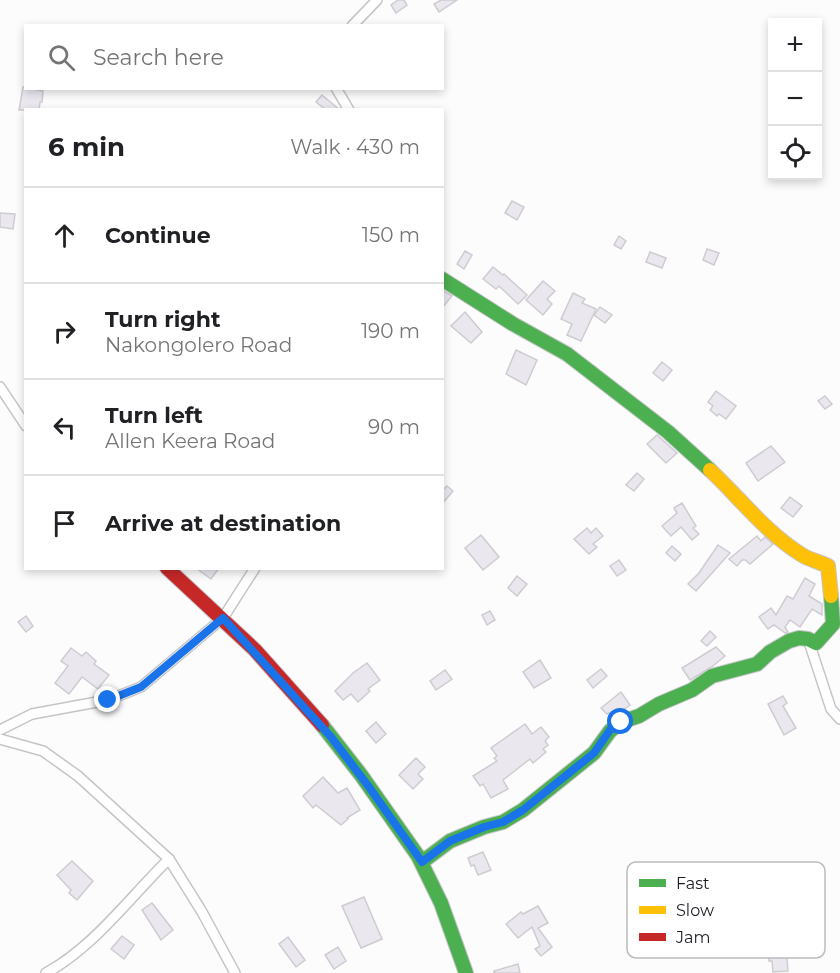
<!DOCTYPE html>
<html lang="en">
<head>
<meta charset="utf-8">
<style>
  :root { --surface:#fff; --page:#f6f6f6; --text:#202124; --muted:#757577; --line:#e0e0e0 }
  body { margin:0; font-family:Montserrat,sans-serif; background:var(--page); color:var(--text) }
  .controls { position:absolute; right:18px; top:18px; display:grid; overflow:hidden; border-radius:0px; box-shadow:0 3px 9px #0003 }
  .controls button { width:54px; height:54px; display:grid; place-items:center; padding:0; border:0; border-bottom:2px solid var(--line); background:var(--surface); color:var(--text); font:30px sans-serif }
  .stop { position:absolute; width:18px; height:18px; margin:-14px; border:4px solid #1a73e8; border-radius:50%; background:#fff }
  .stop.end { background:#1a73e8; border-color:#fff; box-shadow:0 2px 6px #0008 }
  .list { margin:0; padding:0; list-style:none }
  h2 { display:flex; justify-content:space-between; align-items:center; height:78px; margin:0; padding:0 24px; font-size:26px }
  h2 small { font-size:20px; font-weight:400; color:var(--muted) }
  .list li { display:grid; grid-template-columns:39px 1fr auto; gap:18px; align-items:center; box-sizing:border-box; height:96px; padding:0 24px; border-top:2px solid var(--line) }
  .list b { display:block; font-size:22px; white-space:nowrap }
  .list p { margin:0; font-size:20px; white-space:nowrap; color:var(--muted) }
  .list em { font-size:20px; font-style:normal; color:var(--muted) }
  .icon { flex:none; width:33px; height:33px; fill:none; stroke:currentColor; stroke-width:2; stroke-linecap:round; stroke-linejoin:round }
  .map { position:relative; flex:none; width:840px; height:973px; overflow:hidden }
  .search { position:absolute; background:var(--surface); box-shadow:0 3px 9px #0003; left:24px; top:24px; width:420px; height:66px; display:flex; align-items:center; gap:15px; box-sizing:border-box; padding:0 21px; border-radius:0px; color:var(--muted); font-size:22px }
  .panel { position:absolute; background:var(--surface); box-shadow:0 3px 9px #0003; left:24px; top:108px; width:420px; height:462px; border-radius:0px }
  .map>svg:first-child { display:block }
</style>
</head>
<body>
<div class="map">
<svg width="840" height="973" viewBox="0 0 840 973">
  <rect width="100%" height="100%" fill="#fcfcfc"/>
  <!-- building -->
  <g fill="#eae7ef" stroke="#ceccd1" stroke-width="1.5">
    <polygon points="398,0 404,0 407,5 396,13 391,5"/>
    <polygon points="441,0 457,0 439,12 434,4"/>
    <polygon points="23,87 43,91 42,102 40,102 39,110 19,110"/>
    <polygon points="322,95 340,110 326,110 316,102"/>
    <polygon points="512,201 524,207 517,220 505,213"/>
    <polygon points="0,213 15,214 13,229 0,227"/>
    <polygon points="619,236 626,241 621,249 614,245"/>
    <polygon points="707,249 719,253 714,265 703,260"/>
    <polygon points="465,251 472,255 464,269 457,264"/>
    <polygon points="650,252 666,258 662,268 646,262"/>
    <polygon points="493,267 503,275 504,274 527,295 518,304 499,286 496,289 483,279"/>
    <polygon points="543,281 555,291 547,299 552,304 543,315 526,300"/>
    <polygon points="442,290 452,296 442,308"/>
    <polygon points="573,293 585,299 582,303 596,309 581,341 567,335 572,324 561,319"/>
    <polygon points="600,307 612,315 605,323 594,315"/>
    <polygon points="465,312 482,332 471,343 451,326"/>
    <polygon points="516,350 537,360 526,385 506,374"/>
    <polygon points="662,362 672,370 663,381 653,373"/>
    <polygon points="716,391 736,406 726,419 719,414 717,416 710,410 713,406 708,402"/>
    <polygon points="825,396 832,404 825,409 818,401"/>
    <polygon points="657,435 677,453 666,463 647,444"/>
    <polygon points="771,446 785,462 758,481 746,463"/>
    <polygon points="637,473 644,479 634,491 626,485"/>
    <polygon points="447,486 453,491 442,504 442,491"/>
    <polygon points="790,497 802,506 793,517 781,508"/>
    <polygon points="682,503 696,526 693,528 699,534 692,540 681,527 671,536 662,526 677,513 674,508"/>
    <polygon points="587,528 591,533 596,528 603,536 593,544 597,547 589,554 574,539"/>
    <polygon points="481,535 499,557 483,570 465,548"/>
    <polygon points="757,536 761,541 765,537 773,544 750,564 745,560 742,560 737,566 729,559"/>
    <polygon points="718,545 730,553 696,591 688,584 699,573"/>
    <polygon points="672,546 681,554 675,561 666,553"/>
    <polygon points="619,560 626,570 617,576 610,566"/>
    <polygon points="196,568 219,568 211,579"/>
    <polygon points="517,576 527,584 517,596 508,588"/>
    <polygon points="805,578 815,584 809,596 822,604 822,615 812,609 800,627 790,620 785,627 788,632 785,633 774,625 768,629 759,617 771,608 776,615 787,596 793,599"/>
    <polygon points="490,611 495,620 487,625 482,615"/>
    <polygon points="26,616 33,626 26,632 18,622"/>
    <polygon points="710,631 716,637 707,646 701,641"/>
    <polygon points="716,647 725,656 713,666 690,680 682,668"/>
    <polygon points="71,648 82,656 86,652 96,661 94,664 109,675 98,689 82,677 69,694 55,683 68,666 61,661"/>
    <polygon points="540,660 551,678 534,688 523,672"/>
    <polygon points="367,663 380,680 368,689 370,691 358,702 351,694 343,700 335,691 353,673"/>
    <polygon points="601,669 607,676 593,688 587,680"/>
    <polygon points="445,670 452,679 436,690 430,681"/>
    <polygon points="621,692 630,705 614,716 611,712 607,714 601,708"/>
    <polygon points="783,696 787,703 783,706 796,728 784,735 768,704"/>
    <polygon points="376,722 386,734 376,743 366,731"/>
    <polygon points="525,724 532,734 541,727 549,737 545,741 548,745 543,749 546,752 533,763 530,759 503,780 508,789 491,798 483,784 480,786 473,776 497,761 494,758 497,756 491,748"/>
    <polygon points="416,758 425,767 418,774 423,779 413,789 399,775"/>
    <polygon points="323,777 338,793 347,788 360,810 347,818 348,819 341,825 316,805 313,808 303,796"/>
    <polygon points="483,852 491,870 478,875 474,865 471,866 468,858"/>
    <polygon points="72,861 93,881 77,900 69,893 71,890 57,875"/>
    <polygon points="364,897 382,939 361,948 342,906"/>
    <polygon points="152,903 173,930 161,940 142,910"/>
    <polygon points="538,906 548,923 538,928 552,947 541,956 535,949 540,946 532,927 518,938 506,924 521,912 523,914"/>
    <polygon points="122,936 134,945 124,959 111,949"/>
    <polygon points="288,937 305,960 296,967 279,944"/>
    <polygon points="786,946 788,971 773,972 772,961 769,961 768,947"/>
    <polygon points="338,947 346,961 334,969 325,955"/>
    <polygon points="518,964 520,973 494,973 494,971"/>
  </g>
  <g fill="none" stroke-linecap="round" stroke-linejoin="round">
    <!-- street casing -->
    <g stroke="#c7c4c9" stroke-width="12">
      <g id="street">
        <polyline points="352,26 377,0"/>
        <polyline points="336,88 349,110"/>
        <polyline points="0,387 26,426"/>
        <polyline points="808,639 831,709 840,719"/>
        <polyline points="0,730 32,714 108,700 141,687 223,618 255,568"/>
        <polyline points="0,739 43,751 78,776 169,859 202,912 235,973"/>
        <path d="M46 973C94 947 130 897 169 859"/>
      </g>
    </g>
    <!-- fast casing -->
    <g stroke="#c7c4c9" stroke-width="16">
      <g id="fast">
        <polyline points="442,279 513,324 567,354 668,432 710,470"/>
        <polyline points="322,725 361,775 418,856 441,903 466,973"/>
        <polyline points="422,862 450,841 484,827 503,822 523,810 594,753 610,731 621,722 639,716 659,704 692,690 712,676 757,664 770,652 789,641 799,638 808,639 816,643 833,624 831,596"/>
      </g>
    </g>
    <!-- slow casing -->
    <g stroke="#c7c4c9" stroke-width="16">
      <path id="slow" d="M710 470C740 498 766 533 802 555 810 560 820 562 828 566L831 596"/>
    </g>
    <!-- jam casing -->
    <g stroke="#c7c4c9" stroke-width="16">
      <polyline id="jam" points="167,568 255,650 322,725"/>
    </g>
    <!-- street -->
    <use href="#street" stroke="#fff" stroke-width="9"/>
    <!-- fast -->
    <use href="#fast" stroke="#4caf50" stroke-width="14"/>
    <!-- slow -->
    <use href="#slow" stroke="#ffc107" stroke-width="14"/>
    <!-- jam -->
    <use href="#jam" stroke="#c62828" stroke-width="14"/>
  </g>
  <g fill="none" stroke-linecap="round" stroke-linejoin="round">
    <!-- route -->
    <polyline stroke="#1a73e8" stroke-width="8" points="108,700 141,687 223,618 331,737 369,787 422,862 450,841 484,827 503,822 523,810 594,753 610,730 621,722"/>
  </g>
  <!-- legend -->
  <rect x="627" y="862" width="198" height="96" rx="9" fill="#fff" stroke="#bcbbbd" stroke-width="1.5"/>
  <rect x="639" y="879" width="27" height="8" fill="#4caf50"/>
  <rect x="639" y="906" width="27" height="8" fill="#ffc107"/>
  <rect x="639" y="933" width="27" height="8" fill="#c62828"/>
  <g font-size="16" fill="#1f1b24">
    <text x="676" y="889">Fast</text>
    <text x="676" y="916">Slow</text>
    <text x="676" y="943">Jam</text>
  </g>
</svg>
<div class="controls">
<button>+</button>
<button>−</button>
<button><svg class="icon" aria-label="locate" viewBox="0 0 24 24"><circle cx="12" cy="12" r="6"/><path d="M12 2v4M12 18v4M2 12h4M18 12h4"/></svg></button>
</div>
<div class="stop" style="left:621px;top:722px"></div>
<div class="stop end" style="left:108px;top:700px"></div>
<div class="search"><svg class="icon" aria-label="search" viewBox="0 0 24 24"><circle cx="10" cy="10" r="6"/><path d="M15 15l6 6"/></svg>Search here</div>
<section class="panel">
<h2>6 min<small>Walk · 430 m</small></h2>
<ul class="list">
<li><svg class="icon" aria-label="ahead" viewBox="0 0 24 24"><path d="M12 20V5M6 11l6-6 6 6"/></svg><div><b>Continue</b></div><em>150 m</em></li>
<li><svg class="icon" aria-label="right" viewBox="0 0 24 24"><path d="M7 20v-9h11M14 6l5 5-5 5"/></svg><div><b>Turn right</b><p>Nakongolero Road</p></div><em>190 m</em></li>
<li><svg class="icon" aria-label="left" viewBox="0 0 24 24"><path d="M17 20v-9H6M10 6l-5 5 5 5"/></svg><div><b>Turn left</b><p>Allen Keera Road</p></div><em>90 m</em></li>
<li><svg class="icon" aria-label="arrive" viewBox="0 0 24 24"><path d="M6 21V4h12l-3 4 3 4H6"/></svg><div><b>Arrive at destination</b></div></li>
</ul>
</section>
</div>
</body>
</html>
